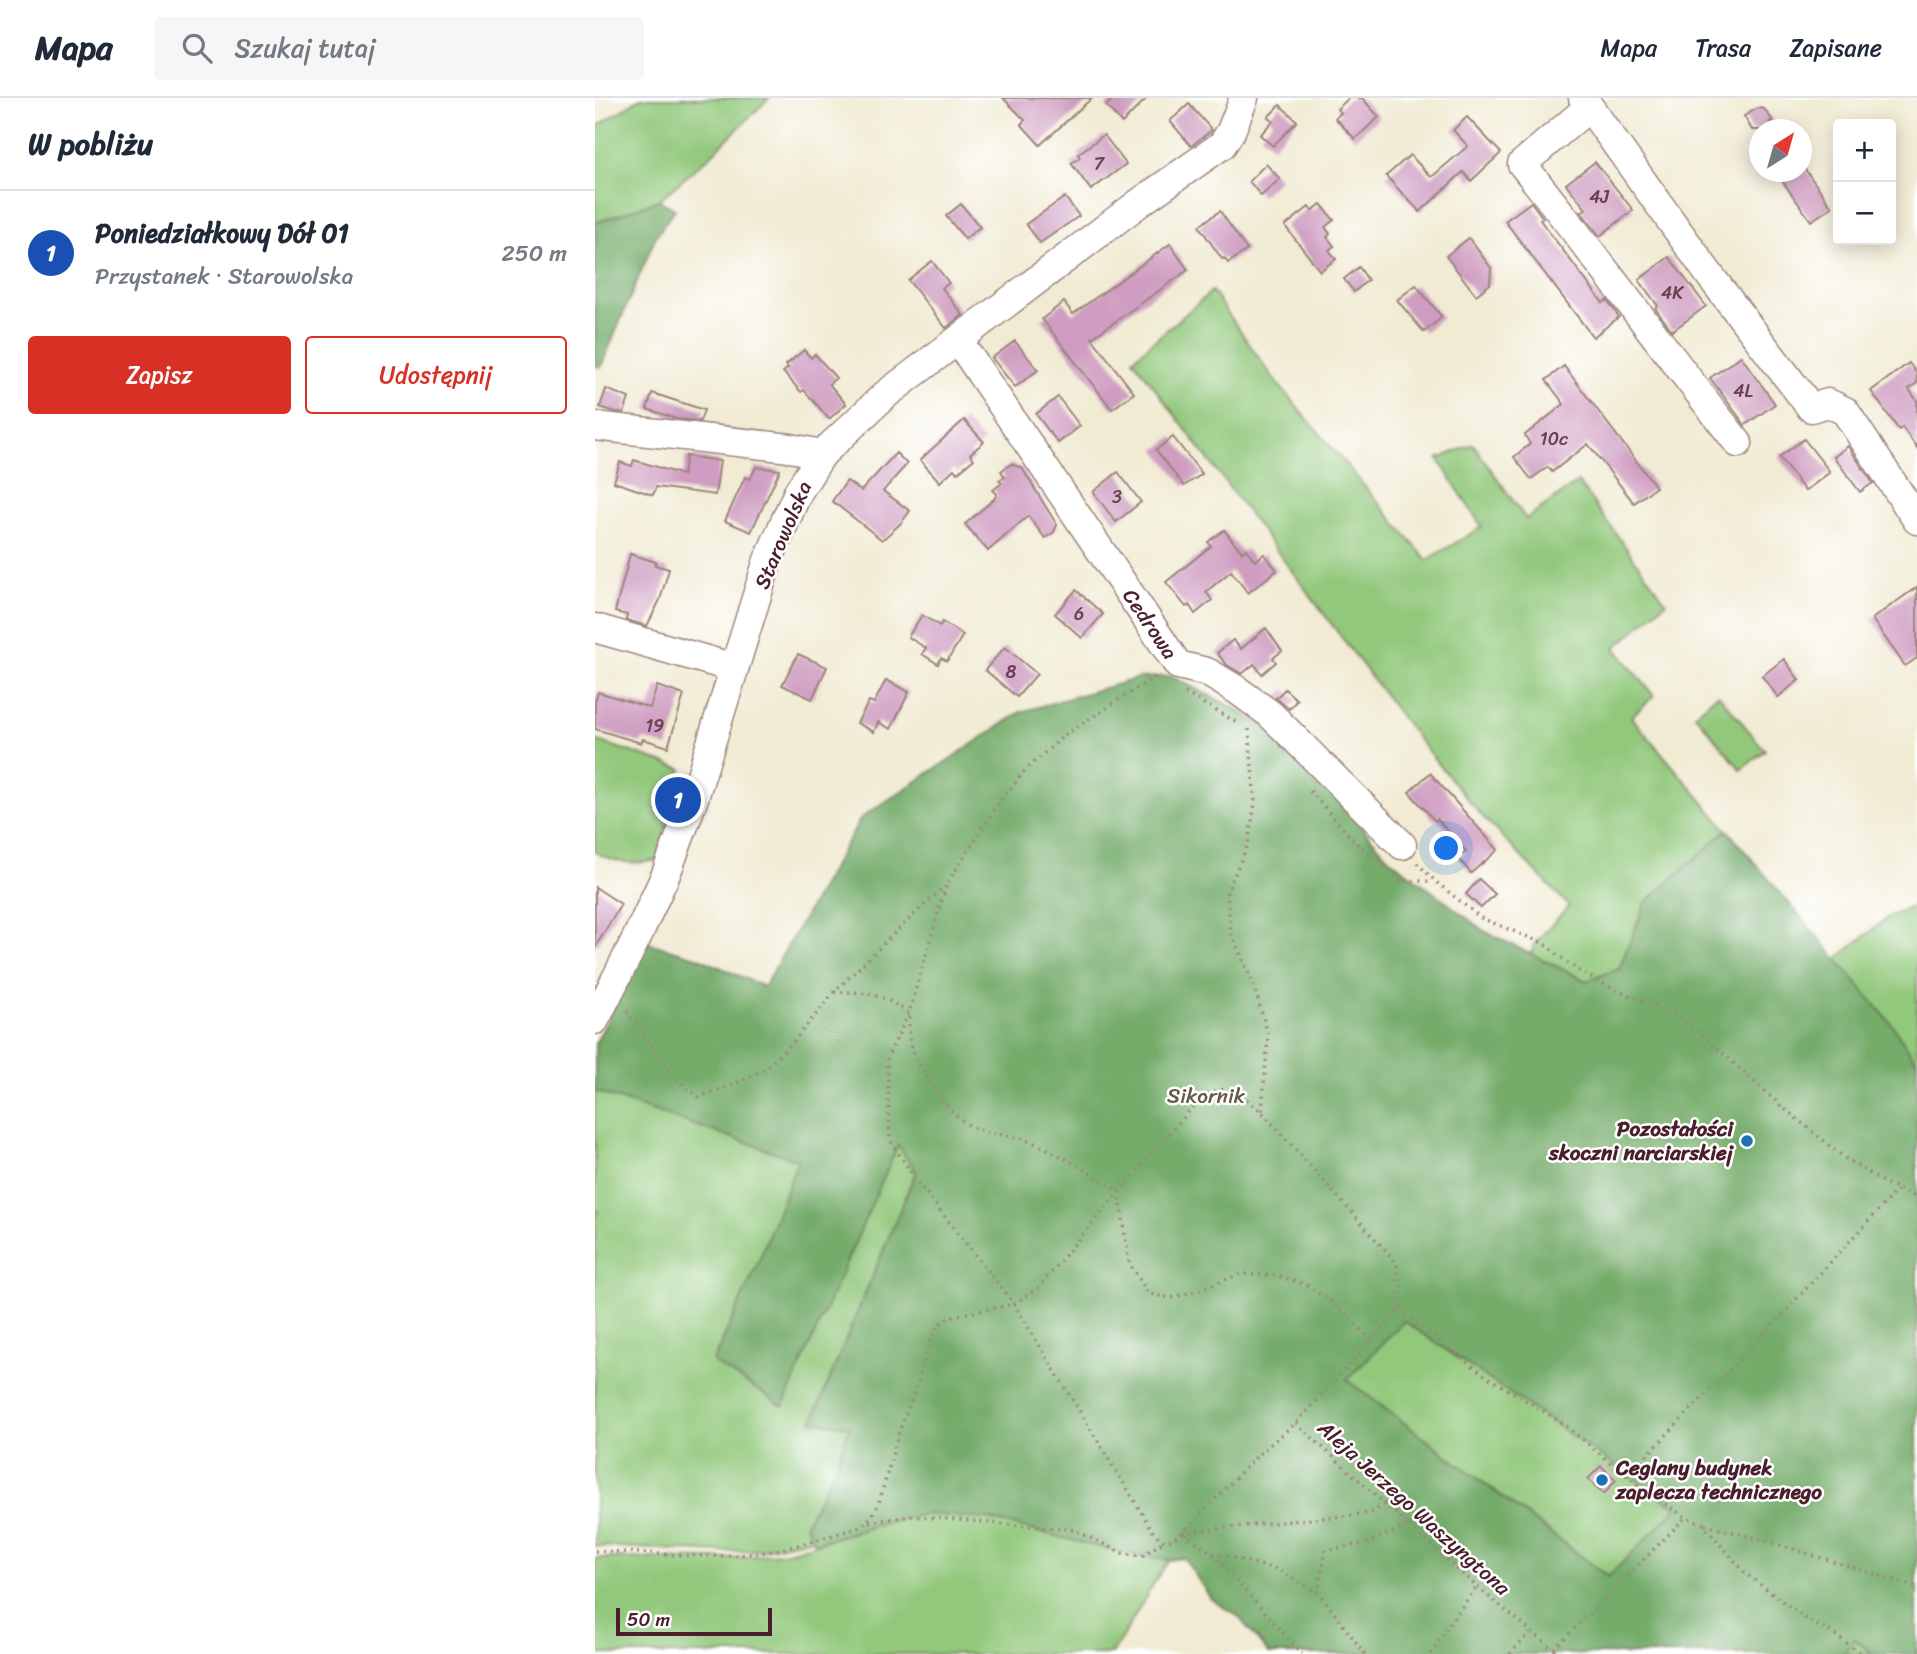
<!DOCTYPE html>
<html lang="pl">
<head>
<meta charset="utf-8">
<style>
  :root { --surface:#fff; --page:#f6f6f7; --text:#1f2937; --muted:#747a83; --line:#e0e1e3; --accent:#d93025 }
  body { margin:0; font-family:Sriracha,sans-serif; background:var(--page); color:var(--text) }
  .controls { position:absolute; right:21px; top:21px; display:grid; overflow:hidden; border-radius:7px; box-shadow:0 4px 18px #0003 }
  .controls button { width:63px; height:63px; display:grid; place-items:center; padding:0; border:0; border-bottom:2px solid var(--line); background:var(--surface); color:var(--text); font:35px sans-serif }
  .compass { position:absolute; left:1154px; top:21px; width:63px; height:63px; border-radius:50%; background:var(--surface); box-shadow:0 4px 18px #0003; rotate:37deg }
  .scale { position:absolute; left:21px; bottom:18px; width:156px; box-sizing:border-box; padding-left:7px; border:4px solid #4a1f2b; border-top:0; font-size:19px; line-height:24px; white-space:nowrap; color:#4a1f2b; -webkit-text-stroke:5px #fff; paint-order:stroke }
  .you { position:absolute; left:852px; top:751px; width:24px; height:24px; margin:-18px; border:5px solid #fff; border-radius:50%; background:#1a73e8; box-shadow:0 0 0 10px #1a73e833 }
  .badge { display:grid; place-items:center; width:46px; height:46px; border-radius:50%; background:var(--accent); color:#fff; font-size:23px; font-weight:700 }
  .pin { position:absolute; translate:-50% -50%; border:4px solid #fff; box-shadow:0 2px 7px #0006 }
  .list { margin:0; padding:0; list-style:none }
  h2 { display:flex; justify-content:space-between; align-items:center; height:91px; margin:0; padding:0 28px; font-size:30px }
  h2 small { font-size:23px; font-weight:400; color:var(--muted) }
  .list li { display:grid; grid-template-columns:46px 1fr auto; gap:21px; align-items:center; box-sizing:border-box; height:126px; padding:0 28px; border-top:2px solid var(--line) }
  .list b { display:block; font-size:26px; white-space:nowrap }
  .list p { margin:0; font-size:23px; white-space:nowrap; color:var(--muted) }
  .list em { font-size:23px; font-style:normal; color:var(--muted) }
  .actions { display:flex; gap:14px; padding:21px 28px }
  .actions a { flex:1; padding:16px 0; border:2px solid var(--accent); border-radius:7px; text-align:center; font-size:24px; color:var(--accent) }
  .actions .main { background:var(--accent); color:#fff }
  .icon { flex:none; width:38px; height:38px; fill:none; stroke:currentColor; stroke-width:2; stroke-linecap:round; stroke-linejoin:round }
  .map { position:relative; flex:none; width:1322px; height:1556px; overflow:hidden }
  header { display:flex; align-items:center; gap:42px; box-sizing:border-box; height:98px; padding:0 35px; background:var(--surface); border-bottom:2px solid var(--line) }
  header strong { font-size:33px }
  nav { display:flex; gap:38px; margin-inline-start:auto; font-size:24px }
  .search { width:490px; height:63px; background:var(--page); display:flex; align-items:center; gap:18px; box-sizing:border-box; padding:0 24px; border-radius:7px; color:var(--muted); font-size:26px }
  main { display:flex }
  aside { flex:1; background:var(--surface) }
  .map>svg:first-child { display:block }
</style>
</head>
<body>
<header>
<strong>Mapa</strong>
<div class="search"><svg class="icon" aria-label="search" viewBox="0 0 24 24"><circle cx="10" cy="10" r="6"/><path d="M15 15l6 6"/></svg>Szukaj tutaj</div>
<nav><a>Mapa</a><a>Trasa</a><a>Zapisane</a></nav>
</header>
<main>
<aside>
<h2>W pobliżu<small></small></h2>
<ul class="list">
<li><span class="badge" style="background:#1a4fb4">1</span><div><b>Poniedziałkowy Dół 01</b><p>Przystanek · Starowolska</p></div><em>250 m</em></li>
</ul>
<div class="actions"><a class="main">Zapisz</a><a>Udostępnij</a></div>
</aside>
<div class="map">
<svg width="1322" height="1556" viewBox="0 0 1322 1556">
  <rect width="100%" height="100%" fill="#fff"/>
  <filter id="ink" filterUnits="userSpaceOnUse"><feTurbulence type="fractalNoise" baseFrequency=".0143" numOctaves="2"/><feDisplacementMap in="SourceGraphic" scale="14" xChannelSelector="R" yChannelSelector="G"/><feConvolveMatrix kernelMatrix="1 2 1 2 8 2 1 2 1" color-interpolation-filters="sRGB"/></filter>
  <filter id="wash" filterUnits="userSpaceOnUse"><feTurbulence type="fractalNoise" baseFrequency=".00686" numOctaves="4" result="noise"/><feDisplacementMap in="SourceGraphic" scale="28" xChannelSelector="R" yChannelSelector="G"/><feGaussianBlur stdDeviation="1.57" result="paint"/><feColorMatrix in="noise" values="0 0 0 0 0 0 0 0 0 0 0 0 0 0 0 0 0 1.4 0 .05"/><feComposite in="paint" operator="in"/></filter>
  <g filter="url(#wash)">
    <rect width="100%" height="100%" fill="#f1ebd3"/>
    <!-- green -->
    <g fill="#92c87b" stroke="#6e7453" stroke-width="2">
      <polygon points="45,0 174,0 114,59 64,102 0,125 0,30"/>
      <polygon points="617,193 681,284 832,462 887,429 843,361 878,346 931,421 983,384 1071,504 1020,550 1059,598 1036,619 1132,732 1051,804 1024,871 992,883 936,856 940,845 974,808 885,716 822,640 538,261"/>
      <polygon points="1123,596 1170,652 1146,672 1100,616"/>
      <path d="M0 642 87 671 62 762C41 767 19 765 0 754Z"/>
      <polygon points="1321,807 1322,809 1322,964 1295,924 1240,862 1293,819"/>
      <polygon points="0,993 203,1062 161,1170 118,1263 303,1046 321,1074 218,1322 256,1328 236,1379 210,1426 218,1440 165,1452 130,1454 0,1448 0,1120 3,1113 0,1112"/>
      <polygon points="809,1222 1082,1410 1014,1479 752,1282"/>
      <path d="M330 1416 394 1421 524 1454 574 1462C553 1492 537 1526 516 1556H0V1460L131 1461 193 1454 293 1424Z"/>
      <polygon points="1259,1541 1278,1556 1248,1556"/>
    </g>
    <!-- forest -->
    <g fill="#75ac6b" stroke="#60664b" stroke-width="2" fill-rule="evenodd">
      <polygon points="64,102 80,111 60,140 6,269 0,268 0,125"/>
      <path d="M575 578 641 611 682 635 795 761 889 833 991 883 1024 871 1051 804 1132 732 1295 924 1322 964V1556H1278L1260 1541 1248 1556H674L644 1519 616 1501 589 1460 574 1462 524 1454 393 1421 330 1416 293 1424 220 1445 210 1426 236 1379 255 1328 217 1323 321 1074 303 1047 188 1308 118 1264 161 1170 203 1062 0 993V946L53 845 102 859 169 889 266 720 426 614 544 580ZM809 1223 1082 1410 1013 1479 752 1282Z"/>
    </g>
    <g id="blocks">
      <!-- building -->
      <g fill="#cf9dc1">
        <polygon points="408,0 497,0 445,47 426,26 430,22"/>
        <polygon points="519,0 552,0 527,25 511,8"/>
        <polygon points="754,0 767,0 784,19 760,41 740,20 746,15 742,11"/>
        <polygon points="594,6 617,32 596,48 575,23"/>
        <polygon points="685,7 702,23 678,48 665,37 678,23 673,19"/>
        <polygon points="1163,10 1169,11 1178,23 1175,24 1180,32 1157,32 1149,18"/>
        <polygon points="872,19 906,55 876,83 868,74 825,114 791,78 815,57 836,79 839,77 873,48 858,32"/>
        <polygon points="509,37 531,66 496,92 476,65 485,60 483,56"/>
        <polygon points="1000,64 1038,112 1005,138 986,114 991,111 971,86"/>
        <polygon points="671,66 685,81 666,98 654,83"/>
        <polygon points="1209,70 1237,109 1216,123 1188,84 1203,74 1207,74"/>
        <polygon points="470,99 484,118 445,145 431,126"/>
        <polygon points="936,104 948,120 945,122 1008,205 1012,202 1024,219 998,239 910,123"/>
        <polygon points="366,106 385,129 370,141 351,118"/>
        <polygon points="726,106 739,122 730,129 735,136 732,139 739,148 734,152 741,161 725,173 690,128 714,109 717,113"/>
        <polygon points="625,113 652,152 633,165 629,160 627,161 604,128"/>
        <polygon points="874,140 896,170 895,186 881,197 851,158"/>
        <polygon points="575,146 593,172 497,240 539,295 517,311 447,221 469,204 478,216"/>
        <polygon points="1074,159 1111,208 1077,233 1060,210 1063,208 1044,182"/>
        <polygon points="337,163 354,185 347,190 368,217 351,230 313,182"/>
        <polygon points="764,169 773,182 759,194 749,181"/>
        <polygon points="821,187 847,219 829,234 802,202"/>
        <polygon points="420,243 443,272 420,289 397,260"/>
        <polygon points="209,252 216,260 220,256 241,280 234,286 251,306 234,321 209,292 206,294 188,274 193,270 191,267"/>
        <polygon points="1146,258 1180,306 1150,327 1115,280"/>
        <polygon points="1314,265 1322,276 1322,285 1314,291 1322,303 1322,350 1307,329 1304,332 1276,293"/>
        <polygon points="969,268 1061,389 1039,405 993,346 957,374 953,369 936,381 919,359 935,346 930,337 969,306 951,282"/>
        <polygon points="11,291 34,300 29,315 17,313 5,309"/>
        <polygon points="57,295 109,312 105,323 82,321 52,311"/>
        <polygon points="463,299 485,328 463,345 441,316"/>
        <polygon points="369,322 389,344 375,356 379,361 362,375 359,371 345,384 325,362"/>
        <polygon points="578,339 607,376 589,388 561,352"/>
        <polygon points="1209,341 1235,374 1210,393 1184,359"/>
        <polygon points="1253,348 1278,385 1265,394 1239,359"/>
        <polygon points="301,355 312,366 288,393 315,413 305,426 287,442 237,403 252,383 266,393"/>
        <polygon points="91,358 125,363 120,397 61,389 58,397 19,384 25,364 37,368 39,362 88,377"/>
        <polygon points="416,366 427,370 462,427 459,434 450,440 433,418 393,453 370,426 399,401 402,396 398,392 407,385 404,382 410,379 406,373"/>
        <polygon points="161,369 185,372 156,434 130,423 150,379 155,381"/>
        <polygon points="523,374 546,404 521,424 498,394"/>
        <polygon points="629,432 647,454 651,451 660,463 669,456 682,472 653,495 636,473 611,494 617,502 600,516 594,507 591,509 571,484 616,448 613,444"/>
        <polygon points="35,456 61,464 60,467 74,471 65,502 52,528 31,522 32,517 20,514"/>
        <polygon points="1322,489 1322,560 1310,568 1277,521"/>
        <polygon points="481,492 508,516 487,540 460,516"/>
        <polygon points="327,517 345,528 347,524 368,537 352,563 346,560 343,566 327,556 331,550 313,539"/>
        <polygon points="671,530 687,553 678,560 681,564 667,576 659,566 647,576 632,567 622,555 638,542 646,551"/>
        <polygon points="410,549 442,576 422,599 390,572"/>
        <polygon points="203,556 232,569 217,601 187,587"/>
        <polygon points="1189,561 1204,582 1183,599 1167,578"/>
        <polygon points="291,582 314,594 296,631 283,624 279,634 262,625 274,603 279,605"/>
        <polygon points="62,588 89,597 73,649 48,641 46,645 0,631 0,604 3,594 55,610"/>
        <polygon points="690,591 702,602 694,611 681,600"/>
        <polygon points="835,675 903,752 876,775 863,760 871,753 842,721 840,723 814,694"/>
        <polygon points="884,781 900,796 886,810 871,796"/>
        <polygon points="0,789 26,806 0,850"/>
        <polygon points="1006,1368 1021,1382 1009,1396 993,1381"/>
      </g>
    </g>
  </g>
  <g filter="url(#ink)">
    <use href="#blocks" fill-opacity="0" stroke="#9e857f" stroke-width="2"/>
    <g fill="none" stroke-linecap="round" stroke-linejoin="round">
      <!-- minor casing -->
      <g stroke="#9e857f" stroke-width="31">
        <g id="minor">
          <polyline points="988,0 1116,179 1216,310 1233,305 1250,313 1322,422"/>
          <path d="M994 9 927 66C1001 158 1070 253 1143 345"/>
          <polyline points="363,242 583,567 612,574 642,592 675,616 807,747"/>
          <polyline points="0,328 195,350 227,356"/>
          <polyline points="0,530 139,570"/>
          <polyline points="0,922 42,839 71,776 98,703 173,462 203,394 227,356 290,297 544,105 627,47 636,33 649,0"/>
        </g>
      </g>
      <!-- path -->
      <g stroke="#9e857f" stroke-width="3.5" stroke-dasharray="2 5" stroke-linecap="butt">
        <polyline points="590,595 641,624"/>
        <polyline points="654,631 660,705 653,746 632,794 636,835 658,885 673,937 667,1014"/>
        <polyline points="715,693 760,744 805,783 838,783"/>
        <polyline points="822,765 840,783 886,820 948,845 982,872 1018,891 1077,914 1110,939 1186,1008 1250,1060 1288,1084 1322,1099"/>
        <path d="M239 894C275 894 284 895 314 915 314 925 314 937 316 947 323 974 356 1021 381 1031 398 1037 417 1037 434 1043 462 1053 497 1077 524 1093L534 1165 554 1196 577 1200 607 1191 645 1176 681 1177 712 1187 737 1204 778 1243"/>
        <polyline points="32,913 77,977 104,999 138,987 169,972 199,943 239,894 312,823 349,789"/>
        <polyline points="805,1212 891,1278 966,1324 1054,1396 1091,1419 1108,1426 1150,1475 1214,1523 1233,1532 1267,1556"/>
        <polyline points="701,1325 882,1489 964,1556"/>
        <polyline points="1032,1378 1171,1234 1302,1092"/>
        <polyline points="274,1424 317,1418 479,1432 527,1455 547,1458 569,1443"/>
        <polyline points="1110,1427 1172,1443 1322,1489"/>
        <polyline points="588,1434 776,1415 789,1406"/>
        <polyline points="589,1435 616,1454 680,1471 723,1494"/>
        <path d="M0 1453C54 1454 109 1462 163 1455 196 1451 229 1439 262 1430L272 1424 283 1408 303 1337 323 1284 337 1239 344 1227 354 1219 419 1206 443 1190 524 1093 603 1003C631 981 643 994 667 1014L801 1164 806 1187 805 1212 701 1325 665 1355 588 1434 577 1442 569 1443 559 1435 419 1206 320 1081 295 1042 292 960 314 915 351 788 398 713 430 672 471 636 561 578"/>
        <polyline points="618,1456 707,1556"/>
        <polyline points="959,1551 1091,1419"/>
        <polyline points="770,1556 723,1494 731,1452 772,1445 813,1428"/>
        <polyline points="836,1556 853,1527 882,1489"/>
        <polyline points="915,1556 935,1535"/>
      </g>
      <!-- minor -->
      <use href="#minor" stroke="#fff" stroke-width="28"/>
    </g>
  </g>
  <!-- markers -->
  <g fill="#1f6fb2" stroke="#fff" stroke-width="2.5">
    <circle cx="1152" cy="1043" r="7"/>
    <circle cx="1007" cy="1382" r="7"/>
  </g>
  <g text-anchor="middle" stroke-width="5" stroke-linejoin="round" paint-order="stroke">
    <!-- number labels -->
    <g font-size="18" fill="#6b3e50">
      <text x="504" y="72">7</text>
      <text x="1004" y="105">4J</text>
      <text x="1077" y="201">4K</text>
      <text x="1148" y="299">4L</text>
      <text x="959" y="347">10c</text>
      <text x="522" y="405">3</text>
      <text x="484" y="522">6</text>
      <text x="416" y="580">8</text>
      <text x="60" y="634">19</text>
    </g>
    <!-- street labels -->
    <g font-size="21" fill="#4a1f2b" stroke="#fff">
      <text transform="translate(188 437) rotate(-67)" y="7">Starowolska</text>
      <text transform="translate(555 526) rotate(56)" y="7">Cedrowa</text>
      <text transform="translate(819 1410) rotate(42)" y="7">Aleja Jerzego Waszyngtona</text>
    </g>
    <!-- park labels -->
    <g font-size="21" fill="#635a47" stroke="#fff">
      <text x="611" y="1005">Sikornik</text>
    </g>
    <!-- poi labels -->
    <g font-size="21" font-weight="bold" fill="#4a1f2b" stroke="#fff" text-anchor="end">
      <text x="1138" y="1038">Pozostałości<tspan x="1138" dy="24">skoczni narciarskiej</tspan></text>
      <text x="1021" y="1377" text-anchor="start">Ceglany budynek<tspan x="1021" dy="24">zaplecza technicznego</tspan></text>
    </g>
  </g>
</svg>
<div class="controls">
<button>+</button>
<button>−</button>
</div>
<svg class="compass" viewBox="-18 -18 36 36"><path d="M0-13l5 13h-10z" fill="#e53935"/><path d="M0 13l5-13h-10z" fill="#747a83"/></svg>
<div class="scale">50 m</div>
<div class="you"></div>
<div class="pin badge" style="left:83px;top:702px;background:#1a4fb4">1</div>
</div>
</main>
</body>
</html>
